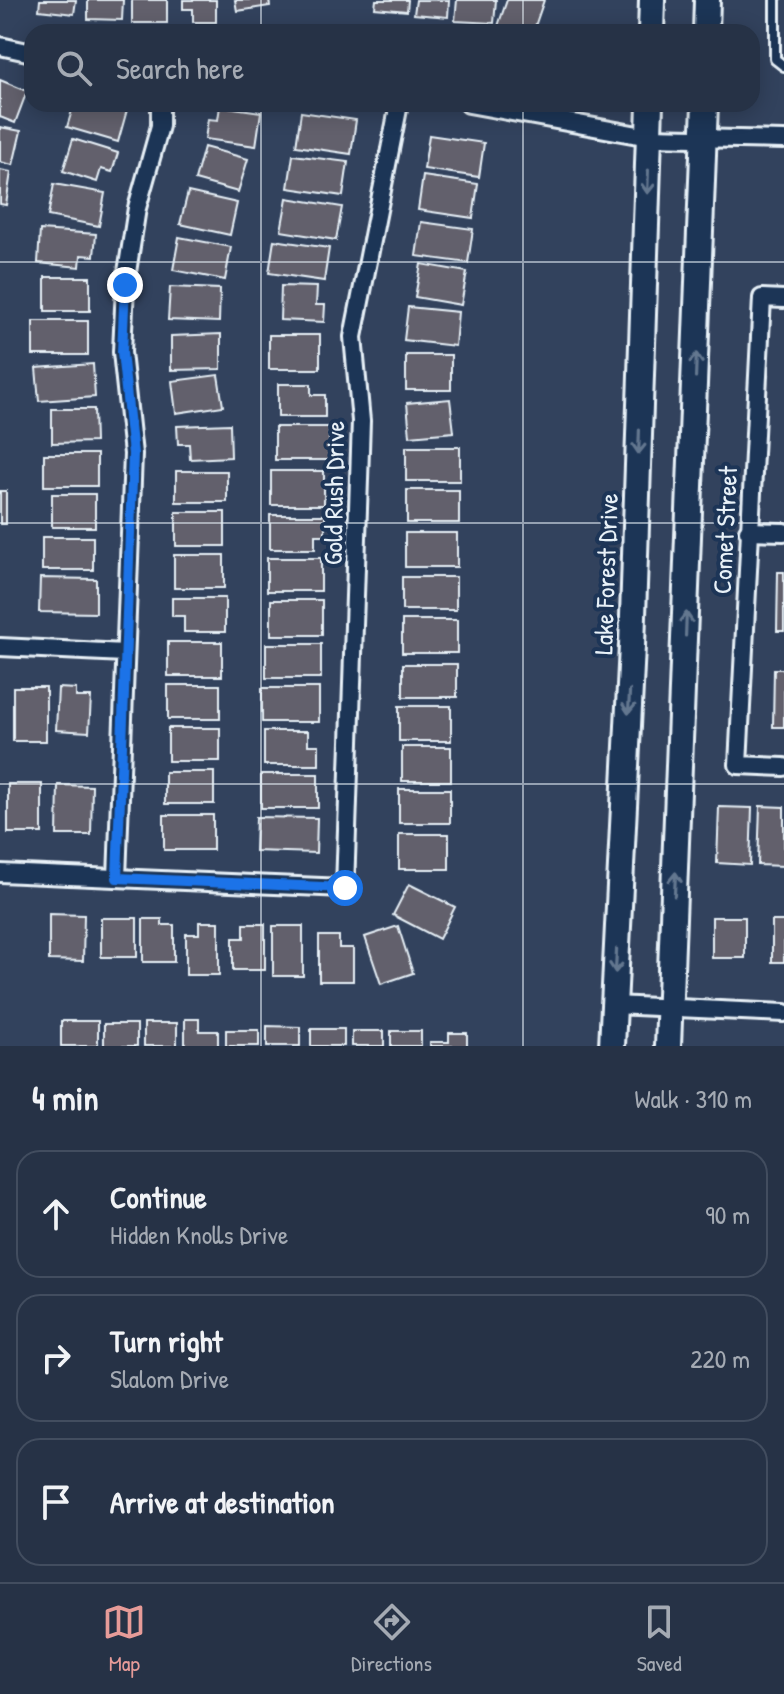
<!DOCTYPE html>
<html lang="en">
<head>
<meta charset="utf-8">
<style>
  :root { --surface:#263246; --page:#2e3a4d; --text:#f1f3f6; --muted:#a4aab3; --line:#424d5f; --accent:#e69b98 }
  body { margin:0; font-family:"Patrick Hand",sans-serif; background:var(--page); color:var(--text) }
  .stop { position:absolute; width:24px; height:24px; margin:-18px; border:6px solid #1a73e8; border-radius:50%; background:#fff }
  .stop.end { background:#1a73e8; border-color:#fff; box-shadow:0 2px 8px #0008 }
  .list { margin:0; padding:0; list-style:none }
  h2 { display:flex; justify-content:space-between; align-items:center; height:104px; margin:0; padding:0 32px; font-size:34px }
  h2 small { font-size:26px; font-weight:400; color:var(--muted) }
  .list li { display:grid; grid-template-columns:52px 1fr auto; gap:24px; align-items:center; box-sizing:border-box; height:128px; margin:0 16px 16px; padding:0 16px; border:2px solid var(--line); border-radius:24px }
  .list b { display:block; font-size:30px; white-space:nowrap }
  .list p { margin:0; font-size:26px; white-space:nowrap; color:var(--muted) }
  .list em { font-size:26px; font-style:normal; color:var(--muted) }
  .icon { flex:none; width:44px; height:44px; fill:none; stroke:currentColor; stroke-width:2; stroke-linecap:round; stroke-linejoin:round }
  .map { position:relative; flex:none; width:784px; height:1046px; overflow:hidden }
  .search { position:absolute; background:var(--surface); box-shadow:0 4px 20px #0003; left:24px; right:24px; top:24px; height:88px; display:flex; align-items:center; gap:20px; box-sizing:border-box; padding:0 28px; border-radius:24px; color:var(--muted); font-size:30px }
  .sheet { height:536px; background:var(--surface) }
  nav { display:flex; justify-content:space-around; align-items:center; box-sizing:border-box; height:112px; border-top:2px solid var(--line); background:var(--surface); font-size:22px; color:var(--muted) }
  nav a { display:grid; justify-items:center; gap:4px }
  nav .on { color:var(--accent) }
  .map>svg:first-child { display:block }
</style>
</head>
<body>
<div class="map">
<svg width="784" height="1046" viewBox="0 0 784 1046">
  <rect width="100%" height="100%" fill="#32425d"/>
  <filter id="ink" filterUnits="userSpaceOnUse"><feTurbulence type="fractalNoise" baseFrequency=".0125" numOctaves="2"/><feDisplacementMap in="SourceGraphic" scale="16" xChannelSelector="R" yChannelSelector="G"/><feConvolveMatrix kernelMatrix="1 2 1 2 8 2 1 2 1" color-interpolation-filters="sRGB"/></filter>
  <g filter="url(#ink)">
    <!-- building -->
    <g fill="#62606c" stroke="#e8f1f8" stroke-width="2">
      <polygon points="40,0 76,0 74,14 39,10"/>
      <polygon points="88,0 123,0 122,20 88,19"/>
      <rect x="132" y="0" width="35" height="23"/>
      <polygon points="183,0 216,0 216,22 193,22 193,9 183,9"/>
      <polygon points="235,0 269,0 270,6 237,11"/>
      <polygon points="376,0 408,0 407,11 375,8"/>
      <polygon points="416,0 449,0 448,17 414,14"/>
      <polygon points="457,0 496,0 494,23 455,21"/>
      <polygon points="507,0 544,0 533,32 518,32 498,26"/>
      <polygon points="0,80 27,91 15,123 0,117"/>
      <polygon points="74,104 106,104 127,110 118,142 67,127"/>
      <polygon points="220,106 261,112 256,146 205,139 208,119 218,120"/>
      <polygon points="301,112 356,120 351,154 296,146"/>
      <polygon points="0,127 21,131 13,165 0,162"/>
      <polygon points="429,135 484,143 479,177 424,169"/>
      <polygon points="73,139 118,153 112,172 101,169 97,182 63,171"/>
      <polygon points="204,147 248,159 238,192 195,180"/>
      <polygon points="293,155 348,162 343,196 288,188"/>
      <polygon points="0,170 11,172 6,205 0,204"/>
      <polygon points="423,176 478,184 473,218 418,210"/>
      <polygon points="54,184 105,193 99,226 48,216"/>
      <polygon points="188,192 237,203 230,235 180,224"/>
      <polygon points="287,198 342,207 336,240 281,231"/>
      <polygon points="421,222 473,229 468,263 416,256"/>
      <polygon points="40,230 96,234 94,256 81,255 80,267 38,263"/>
      <polygon points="179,237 231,247 225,280 173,270"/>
      <polygon points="274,240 329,248 324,281 269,273"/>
      <polygon points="421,264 467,272 461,305 415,297"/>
      <rect x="45" y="277" width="45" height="34"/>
      <polygon points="281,286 317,287 316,305 325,305 324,322 280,320"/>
      <polygon points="170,287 220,289 219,322 168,320"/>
      <polygon points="408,307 458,312 455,346 404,340"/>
      <rect x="33" y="321" width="55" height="34"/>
      <polygon points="221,334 221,369 171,370 171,336"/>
      <rect x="269" y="335" width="51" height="34"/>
      <rect x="406" y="355" width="45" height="35"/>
      <polygon points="93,364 95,397 39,401 36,368"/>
      <polygon points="218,375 223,406 176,413 172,381"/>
      <polygon points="278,384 311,384 311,395 325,395 325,417 278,417"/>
      <polygon points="450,399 454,432 410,436 407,403"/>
      <polygon points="52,409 94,409 95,442 52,443"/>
      <polygon points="230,424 231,457 190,459 189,444 178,444 177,426"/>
      <rect x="275" y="427" width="54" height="33"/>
      <rect x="406" y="447" width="54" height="34"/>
      <rect x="44" y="454" width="53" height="32"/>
      <rect x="176" y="471" width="51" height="31"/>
      <rect x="271" y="471" width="53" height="34"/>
      <rect x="407" y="490" width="52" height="33"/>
      <rect x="0" y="491" width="6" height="33"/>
      <rect x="52" y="494" width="43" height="33"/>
      <rect x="176" y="512" width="49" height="34"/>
      <polygon points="270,515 325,515 325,535 315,535 315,549 270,549"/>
      <rect x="405" y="533" width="52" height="34"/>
      <rect x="42" y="537" width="51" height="33"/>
      <rect x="174" y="555" width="50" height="33"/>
      <rect x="267" y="558" width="54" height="33"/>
      <polygon points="778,572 784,572 784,631 777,631"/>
      <rect x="402" y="577" width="54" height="33"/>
      <polygon points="40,578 96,579 96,613 39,612"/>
      <polygon points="172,598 225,598 225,632 184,632 184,616 172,616"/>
      <rect x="271" y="600" width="51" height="35"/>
      <rect x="402" y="620" width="55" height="33"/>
      <rect x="168" y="642" width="54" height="34"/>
      <rect x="266" y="644" width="55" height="34"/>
      <rect x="403" y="664" width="54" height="33"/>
      <polygon points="774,669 784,669 784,727 773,727"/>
      <rect x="168" y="685" width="52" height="34"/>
      <rect x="13" y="687" width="33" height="54"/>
      <polygon points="58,688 76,689 76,697 91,697 89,732 56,730"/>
      <rect x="262" y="688" width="57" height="34"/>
      <rect x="399" y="706" width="52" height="35"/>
      <rect x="168" y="728" width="52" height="33"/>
      <polygon points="264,731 308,731 308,745 319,745 319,765 264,765"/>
      <rect x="402" y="747" width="49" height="34"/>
      <rect x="165" y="772" width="49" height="32"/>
      <rect x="261" y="774" width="57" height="34"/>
      <rect x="8" y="784" width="34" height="49"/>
      <polygon points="58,785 92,786 91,835 57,835"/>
      <rect x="399" y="789" width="51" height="34"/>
      <polygon points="760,806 784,807 784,866 758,865"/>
      <polygon points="719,807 752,808 750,865 717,863"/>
      <rect x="164" y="815" width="49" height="35"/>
      <polygon points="256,817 317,818 316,853 255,851"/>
      <rect x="399" y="834" width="50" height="35"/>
      <polygon points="409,884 455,907 439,939 393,915"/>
      <polygon points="49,914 84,915 83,961 49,960"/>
      <rect x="712" y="917" width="33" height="41"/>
      <rect x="101" y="918" width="36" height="39"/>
      <polygon points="143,919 162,919 162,925 174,925 174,962 143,962"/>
      <rect x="772" y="921" width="12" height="41"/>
      <polygon points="199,922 219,922 219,975 186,975 186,934 199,934"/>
      <polygon points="244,924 265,924 265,970 233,970 233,938 244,938"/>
      <rect x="273" y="926" width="30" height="50"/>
      <polygon points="398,926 413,973 381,984 365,937"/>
      <polygon points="319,936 339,936 339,948 353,948 353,981 319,981"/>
      <polygon points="185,1019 199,1019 199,1031 218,1031 218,1046 185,1046"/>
      <rect x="61" y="1021" width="37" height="25"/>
      <rect x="144" y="1023" width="33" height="23"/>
      <rect x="104" y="1024" width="33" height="22"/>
      <polygon points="267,1026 300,1027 300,1046 267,1046"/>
      <rect x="311" y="1029" width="33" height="17"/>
      <rect x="226" y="1030" width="33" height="16"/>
      <rect x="352" y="1031" width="32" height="15"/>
      <rect x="391" y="1031" width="30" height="15"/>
      <polygon points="449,1033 467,1033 467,1046 430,1046 430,1042 449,1042"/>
    </g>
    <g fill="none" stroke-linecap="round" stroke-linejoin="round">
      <!-- lane casing -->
      <g stroke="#e8f1f8" stroke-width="14">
        <polyline id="lane" points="775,0 775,59 784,66"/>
      </g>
      <!-- street casing -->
      <g stroke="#e8f1f8" stroke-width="22">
        <g id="street">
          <polyline points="0,46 32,53"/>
          <polyline points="469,104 649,137 784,140"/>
          <polyline points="784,299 762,298 738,765 784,767"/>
          <polyline points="748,531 784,532"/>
          <polyline points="0,647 125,653"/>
          <polyline points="0,873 345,888 361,421 353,337 399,104"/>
          <polyline points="117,878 133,454 122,352 125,285 137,208 160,126 160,104"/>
          <polyline points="614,1005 784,1013"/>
        </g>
      </g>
      <!-- secondary casing -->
      <g stroke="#e8f1f8" stroke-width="30">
        <g id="secondary">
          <polyline points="651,32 652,0"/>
          <polyline points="706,32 707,0"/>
          <polyline points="612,1046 632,646 650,104"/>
          <polyline points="668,1046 705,104"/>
        </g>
      </g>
      <!-- lane -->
      <use href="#lane" stroke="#1d3557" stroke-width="8"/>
      <!-- street -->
      <use href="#street" stroke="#1d3557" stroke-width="16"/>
      <!-- secondary -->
      <use href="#secondary" stroke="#1d3557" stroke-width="24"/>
    </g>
    <!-- one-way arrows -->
    <defs><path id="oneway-shaft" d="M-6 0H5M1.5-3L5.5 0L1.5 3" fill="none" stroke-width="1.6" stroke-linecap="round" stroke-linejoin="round" transform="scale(2)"/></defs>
    <g stroke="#64778f">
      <use href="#oneway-shaft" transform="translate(648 182) rotate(92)"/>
      <use href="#oneway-shaft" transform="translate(696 365) rotate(-88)"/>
      <use href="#oneway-shaft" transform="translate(639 442) rotate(92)"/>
      <use href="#oneway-shaft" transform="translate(686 624) rotate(-88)"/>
      <use href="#oneway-shaft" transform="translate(629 702) rotate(93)"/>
      <use href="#oneway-shaft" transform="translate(675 884) rotate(-87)"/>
      <use href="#oneway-shaft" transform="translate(616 961) rotate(93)"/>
    </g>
  </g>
  <g fill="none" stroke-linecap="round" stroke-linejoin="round" filter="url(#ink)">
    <!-- route -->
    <polyline stroke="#1a73e8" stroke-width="10" points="125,285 122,352 133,454 117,878 345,888"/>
  </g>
  <!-- grid -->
  <path fill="none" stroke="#e8f1f8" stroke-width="2" stroke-opacity="0.55" d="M261 0V32M523 0V32M261 104V1046M523 104V1046M0 262H784M0 523H784M0 784H784"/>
  <g text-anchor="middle" stroke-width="8" stroke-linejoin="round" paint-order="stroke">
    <!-- street labels -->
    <g font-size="26" fill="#e8f1f8" stroke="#1d3557">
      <text transform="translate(334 493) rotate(-89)" y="9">Gold Rush Drive</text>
      <text transform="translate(725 530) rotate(-87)" y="9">Comet Street</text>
      <text transform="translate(606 574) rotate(-88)" y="9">Lake Forest Drive</text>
    </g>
  </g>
</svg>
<div class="stop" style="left:345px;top:888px"></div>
<div class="stop end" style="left:125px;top:285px"></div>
<div class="search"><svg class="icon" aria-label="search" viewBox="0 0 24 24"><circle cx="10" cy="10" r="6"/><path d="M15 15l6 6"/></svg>Search here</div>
</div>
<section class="sheet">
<h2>4 min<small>Walk · 310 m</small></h2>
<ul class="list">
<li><svg class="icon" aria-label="ahead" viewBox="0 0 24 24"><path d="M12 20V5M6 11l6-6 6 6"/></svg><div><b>Continue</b><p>Hidden Knolls Drive</p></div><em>90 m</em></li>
<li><svg class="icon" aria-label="right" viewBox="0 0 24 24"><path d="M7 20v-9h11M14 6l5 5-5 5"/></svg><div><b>Turn right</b><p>Slalom Drive</p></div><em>220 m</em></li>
<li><svg class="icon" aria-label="arrive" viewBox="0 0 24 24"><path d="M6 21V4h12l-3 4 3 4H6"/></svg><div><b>Arrive at destination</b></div></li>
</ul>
</section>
<nav>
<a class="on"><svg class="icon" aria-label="map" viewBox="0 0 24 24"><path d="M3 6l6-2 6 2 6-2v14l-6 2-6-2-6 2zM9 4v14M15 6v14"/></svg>Map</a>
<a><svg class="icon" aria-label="directions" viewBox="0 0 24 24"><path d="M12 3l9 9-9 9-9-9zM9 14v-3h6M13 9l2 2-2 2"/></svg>Directions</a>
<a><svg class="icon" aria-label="saved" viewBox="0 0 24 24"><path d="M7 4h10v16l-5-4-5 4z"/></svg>Saved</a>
</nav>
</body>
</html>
